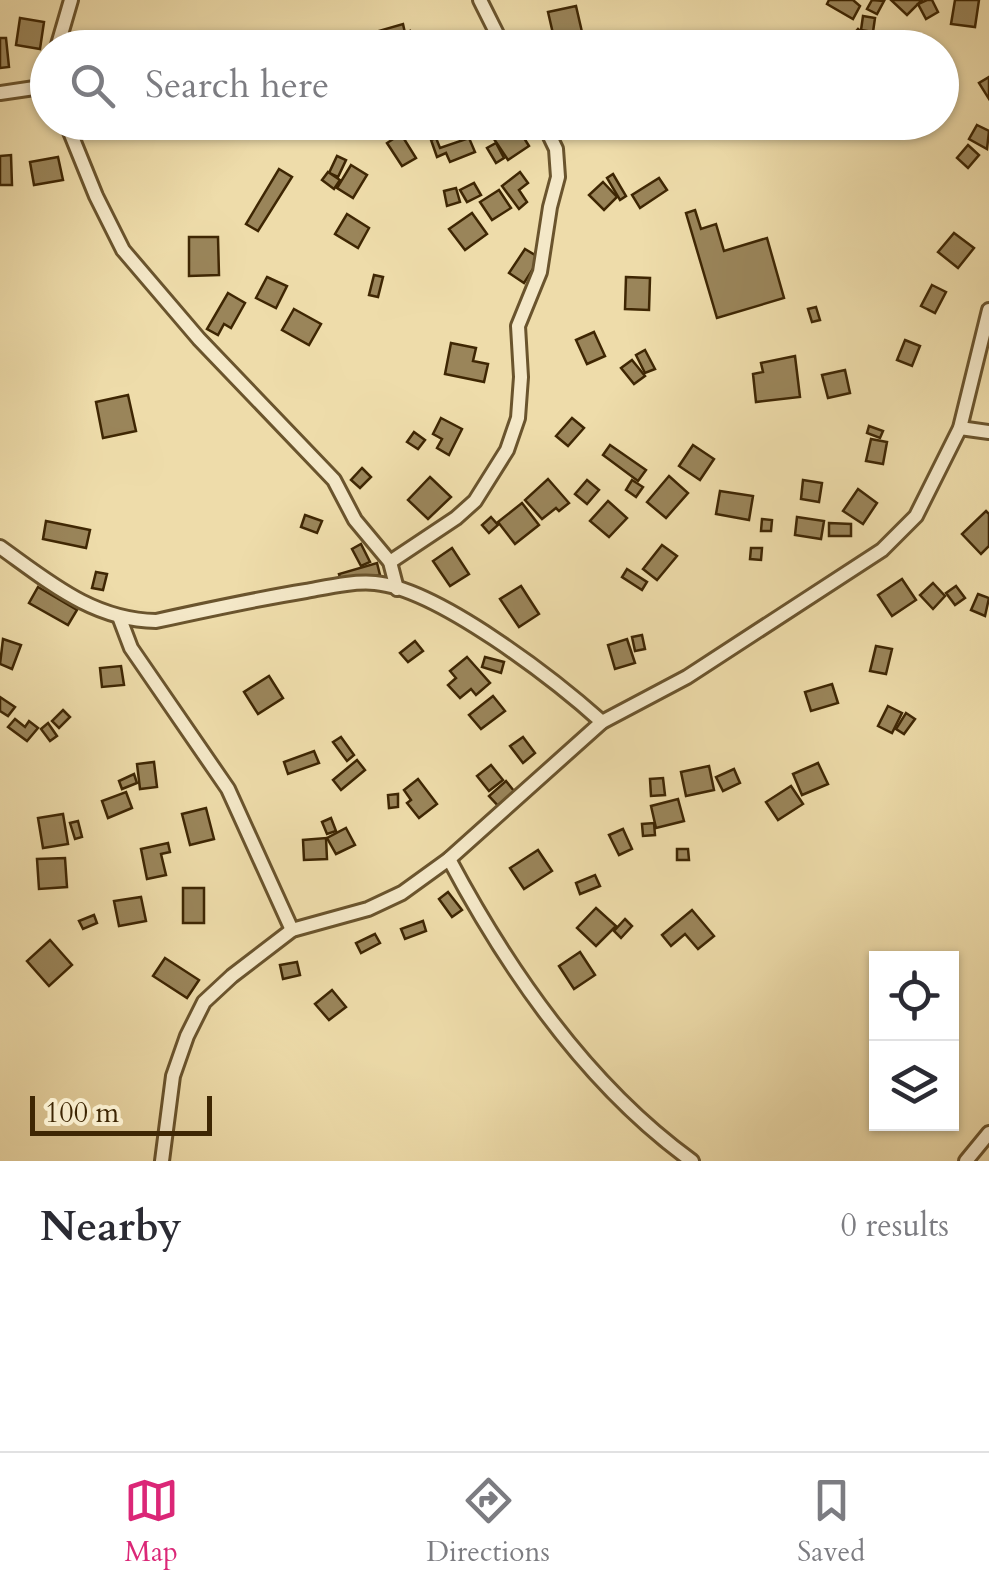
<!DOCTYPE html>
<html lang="en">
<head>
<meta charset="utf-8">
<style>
  :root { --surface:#fff; --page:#f2f2f3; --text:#2b2b33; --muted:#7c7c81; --line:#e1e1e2; --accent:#db2777 }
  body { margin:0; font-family:Cardo,serif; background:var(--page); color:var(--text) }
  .controls { position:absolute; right:30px; bottom:30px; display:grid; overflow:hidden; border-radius:0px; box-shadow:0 2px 8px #0004 }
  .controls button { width:90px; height:90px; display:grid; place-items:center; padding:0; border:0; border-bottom:2px solid var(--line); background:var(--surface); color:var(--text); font:50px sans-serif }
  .scale { position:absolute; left:30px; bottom:25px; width:182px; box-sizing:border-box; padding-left:10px; border:5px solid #3e2603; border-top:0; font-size:28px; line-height:35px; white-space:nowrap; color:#3e2603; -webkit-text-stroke:8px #f4e8c8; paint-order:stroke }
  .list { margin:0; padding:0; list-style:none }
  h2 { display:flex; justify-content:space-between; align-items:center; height:130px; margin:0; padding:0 40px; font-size:42px }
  h2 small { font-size:32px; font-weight:400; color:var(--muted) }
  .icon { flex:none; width:55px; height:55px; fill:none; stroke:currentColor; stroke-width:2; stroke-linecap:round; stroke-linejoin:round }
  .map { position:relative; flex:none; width:989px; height:1161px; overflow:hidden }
  .search { position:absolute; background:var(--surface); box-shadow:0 2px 8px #0004; left:30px; right:30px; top:30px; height:110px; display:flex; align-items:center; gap:25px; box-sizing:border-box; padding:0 35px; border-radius:55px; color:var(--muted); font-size:38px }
  .sheet { height:290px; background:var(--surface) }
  nav { display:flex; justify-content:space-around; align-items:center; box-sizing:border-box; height:140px; border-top:2px solid var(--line); background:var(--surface); font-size:28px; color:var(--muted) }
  nav a { display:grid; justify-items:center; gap:5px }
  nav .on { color:var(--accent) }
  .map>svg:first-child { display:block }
</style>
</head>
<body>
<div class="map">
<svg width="989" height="1161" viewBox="0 0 989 1161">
  <rect width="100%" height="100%" fill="#eedcaa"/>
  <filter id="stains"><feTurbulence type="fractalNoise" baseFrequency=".002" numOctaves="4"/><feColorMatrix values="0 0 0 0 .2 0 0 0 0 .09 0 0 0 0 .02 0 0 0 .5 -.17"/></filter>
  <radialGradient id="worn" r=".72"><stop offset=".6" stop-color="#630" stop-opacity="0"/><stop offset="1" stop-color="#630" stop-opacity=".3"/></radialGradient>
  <!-- building -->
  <g fill="#9a855a" stroke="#3e2603" stroke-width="2.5">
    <polygon points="829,0 853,0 860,6 853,19 827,4"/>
    <polygon points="872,0 884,1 877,14 867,9"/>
    <polygon points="891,0 922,0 907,15"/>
    <polygon points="927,0 932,0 938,12 926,19 918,4"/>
    <polygon points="955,0 979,0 975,27 951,24"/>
    <polygon points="576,6 582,32 554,38 548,12"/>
    <polygon points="863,16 875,18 873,32 861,30"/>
    <polygon points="20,18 44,22 40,49 16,45"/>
    <polygon points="403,24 405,33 410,31 413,42 408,44 409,48 379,48 375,32"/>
    <polygon points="858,29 879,48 841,48"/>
    <polygon points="0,38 6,38 9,67 0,68"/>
    <polygon points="989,77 989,99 979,83"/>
    <polygon points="287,122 322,122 290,132"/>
    <polygon points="371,122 394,122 396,129 375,136"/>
    <polygon points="505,122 514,122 529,146 508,160 490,133"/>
    <polygon points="977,125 989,131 987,149 969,139"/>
    <polygon points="401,134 416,158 402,166 387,143"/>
    <polygon points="436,138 440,148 469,138 475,152 450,162 446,153 437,157 431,140"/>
    <polygon points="496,143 504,158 496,163 487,148"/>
    <polygon points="968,145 979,155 968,168 957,158"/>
    <polygon points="11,155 12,185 0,185 0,156"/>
    <polygon points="337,156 346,160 338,177 329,173"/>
    <polygon points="58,157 63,180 34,185 30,162"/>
    <polygon points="351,165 367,175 353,198 337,188"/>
    <polygon points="279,169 292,177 258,231 246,224"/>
    <polygon points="328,172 340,180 334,189 322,180"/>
    <polygon points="520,172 528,183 519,190 527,202 519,209 502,186"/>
    <polygon points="613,174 626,196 620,200 607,178"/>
    <polygon points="659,178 667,190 640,208 632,195"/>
    <polygon points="603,182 617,197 604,210 589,195"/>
    <polygon points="474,183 481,195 467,202 460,190"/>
    <polygon points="456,188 460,202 447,206 444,191"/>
    <polygon points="499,190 511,208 492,220 480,202"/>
    <polygon points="695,210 701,229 716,224 724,251 767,238 784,298 717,318 686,213"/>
    <polygon points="472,213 487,234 465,250 449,229"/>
    <polygon points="347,214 369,228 358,248 335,234"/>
    <polygon points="954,233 974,248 958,268 938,252"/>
    <polygon points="189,237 218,237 219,275 189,276"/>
    <polygon points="525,249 540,258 524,283 509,273"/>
    <polygon points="374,275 383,277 378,297 369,295"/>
    <polygon points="267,277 287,286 276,308 256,298"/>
    <polygon points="626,277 650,278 649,310 625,309"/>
    <polygon points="932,285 946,292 935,313 921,306"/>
    <polygon points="228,293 245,303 231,328 224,324 218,335 207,329"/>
    <polygon points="816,307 820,320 812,322 808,309"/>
    <polygon points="294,309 321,324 309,345 282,330"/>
    <polygon points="594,332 605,356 587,364 576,340"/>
    <polygon points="905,340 920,346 912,366 897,360"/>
    <polygon points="451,343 476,348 473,361 488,364 484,382 445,374"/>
    <polygon points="645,350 655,369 645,373 636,355"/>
    <polygon points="795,356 800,397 756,402 753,374 763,372 761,363"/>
    <polygon points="632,360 645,376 634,384 621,368"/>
    <polygon points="845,370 850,393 828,398 822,375"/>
    <polygon points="128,395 136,431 103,438 96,402"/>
    <polygon points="441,418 462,429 449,455 437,448 442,439 433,434"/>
    <polygon points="572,418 584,428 568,446 556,436"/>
    <polygon points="869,426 883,431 880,438 867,433"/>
    <polygon points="414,432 425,440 418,449 407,442"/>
    <polygon points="871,439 887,442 883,464 866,461"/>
    <polygon points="610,445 646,470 638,481 603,455"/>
    <polygon points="693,445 714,459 700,480 679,466"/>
    <polygon points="362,468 371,477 360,488 351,480"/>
    <polygon points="669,476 688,493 666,518 647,502"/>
    <polygon points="430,477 451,497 428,519 408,500"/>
    <polygon points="548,479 569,503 559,511 556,508 542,519 525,500"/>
    <polygon points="587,480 599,490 587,504 575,494"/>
    <polygon points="632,480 643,487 636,497 626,490"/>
    <polygon points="803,480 822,483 819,502 801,499"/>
    <polygon points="858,489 877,503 863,524 843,511"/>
    <polygon points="720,491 753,496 749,520 716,514"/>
    <polygon points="608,501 627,518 609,537 590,521"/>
    <polygon points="522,503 539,525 515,544 498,522"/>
    <polygon points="986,511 989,514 989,546 981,554 962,534"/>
    <polygon points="305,515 322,521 317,533 301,527"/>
    <polygon points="491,517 498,525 489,533 482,525"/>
    <polygon points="797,517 824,521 821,539 795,535"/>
    <polygon points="762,519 772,520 771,531 761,531"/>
    <polygon points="46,521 90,530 86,548 43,539"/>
    <polygon points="829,523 851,524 851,536 829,536"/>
    <polygon points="361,544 370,562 361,566 352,549"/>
    <polygon points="662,545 677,556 657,580 643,569"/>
    <polygon points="452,548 469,574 450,586 433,561"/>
    <polygon points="751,548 762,548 761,560 750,559"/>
    <polygon points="377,563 380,575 342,585 339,574"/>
    <polygon points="627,569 647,582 642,590 622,577"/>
    <polygon points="96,572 107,574 103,590 92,588"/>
    <polygon points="902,579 916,600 892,616 878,595"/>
    <polygon points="933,583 945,596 933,609 920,595"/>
    <polygon points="521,586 539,614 519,627 500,599"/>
    <polygon points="956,586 965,598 955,605 946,593"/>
    <polygon points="38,587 77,610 68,625 29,603"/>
    <polygon points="978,594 989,598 985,616 971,610"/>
    <polygon points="642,635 645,649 635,651 632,637"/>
    <polygon points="3,639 21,645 12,669 0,664"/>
    <polygon points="627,639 635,663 615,669 608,645"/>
    <polygon points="415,641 423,651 408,662 400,653"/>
    <polygon points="876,646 892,649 886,674 870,671"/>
    <polygon points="467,657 490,683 476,695 471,689 460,698 448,685 456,678 450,671"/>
    <polygon points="485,657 504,662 501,673 482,667"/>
    <polygon points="121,666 124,685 102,687 100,668"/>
    <polygon points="269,676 283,698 258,714 244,692"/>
    <polygon points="832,684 838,703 811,711 805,692"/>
    <polygon points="493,696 505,711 481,729 469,715"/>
    <polygon points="0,697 15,707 8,716 0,711"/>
    <polygon points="888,706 902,713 892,733 878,726"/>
    <polygon points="63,710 70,717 59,728 52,721"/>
    <polygon points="906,713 915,719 904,734 896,729"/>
    <polygon points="15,719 25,727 29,721 38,728 27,741 8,727"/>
    <polygon points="48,723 57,736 50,741 41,729"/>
    <polygon points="341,737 354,755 347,761 333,742"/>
    <polygon points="523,737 535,753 523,763 510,746"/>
    <polygon points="314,751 319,763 288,774 284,762"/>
    <polygon points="357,760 365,770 341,790 333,780"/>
    <polygon points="154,762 157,787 140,789 137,764"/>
    <polygon points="818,763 828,784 802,795 793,774"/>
    <polygon points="491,765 503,780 489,791 477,776"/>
    <polygon points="709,766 714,790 686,796 681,772"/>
    <polygon points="734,769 740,783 723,791 716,777"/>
    <polygon points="134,774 137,783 122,789 119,781"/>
    <polygon points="663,778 665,795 651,796 650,779"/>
    <polygon points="418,779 437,804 419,818 407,803 411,800 404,790"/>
    <polygon points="506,781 518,796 502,810 489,796"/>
    <polygon points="791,786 803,804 778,820 766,802"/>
    <polygon points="126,792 132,808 108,818 102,801"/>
    <polygon points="398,794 398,807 389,808 388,795"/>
    <polygon points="678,799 684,821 656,828 651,806"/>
    <polygon points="206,808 214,839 190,845 182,814"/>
    <polygon points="63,814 68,844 43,848 38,818"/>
    <polygon points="331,818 336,831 327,834 322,822"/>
    <polygon points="78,821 82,837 75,839 70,823"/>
    <polygon points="654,823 655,835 643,836 642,824"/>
    <polygon points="346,828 355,845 336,854 327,838"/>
    <polygon points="623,829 632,849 619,855 609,835"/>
    <polygon points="326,838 327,859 304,860 303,840"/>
    <polygon points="168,843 170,852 161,854 166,875 147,879 141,849"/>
    <polygon points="677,849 688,849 689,860 677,860"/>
    <polygon points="538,850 552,871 524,889 510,868"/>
    <polygon points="65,858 67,887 39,889 37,859"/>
    <polygon points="595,875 600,886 580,894 576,883"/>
    <rect x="183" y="888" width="21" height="35"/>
    <polygon points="448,892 462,910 452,917 439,899"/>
    <polygon points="141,897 146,921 119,926 114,901"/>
    <polygon points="596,908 616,926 596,946 577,928"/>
    <polygon points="692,910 714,936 698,949 685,934 671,946 662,935"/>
    <polygon points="94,915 97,923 83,929 79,921"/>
    <polygon points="625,919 632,926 621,938 614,931"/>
    <polygon points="423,921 426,931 405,939 401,929"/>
    <polygon points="375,934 380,943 361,953 356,943"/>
    <polygon points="50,940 72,965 49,986 27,961"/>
    <polygon points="580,952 595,975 574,989 559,966"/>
    <polygon points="165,958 199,980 187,998 153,976"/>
    <polygon points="297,962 300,975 283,979 280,965"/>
    <polygon points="332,990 346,1007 329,1020 315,1004"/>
  </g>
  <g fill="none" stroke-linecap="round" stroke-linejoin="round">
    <!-- minor casing -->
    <g stroke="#6a542d" stroke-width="18">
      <g id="minor">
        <polyline points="480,0 504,48"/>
        <polyline points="57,48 71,0"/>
        <polyline points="0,93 48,86"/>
        <polyline points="66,122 96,196 123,250 199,339 334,480 355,520 390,562 397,589"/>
        <polyline points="960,428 989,432"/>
        <path d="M0 547C49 582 93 620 156 621 206 610 256 599 306 591 328 587 353 581 375 583 438 589 554 679 602 722"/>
        <polyline points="390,562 456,518 475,501 507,450 518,418 521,377 518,326 540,272 550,207 558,177 556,149 543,122"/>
        <polyline points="120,619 131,648 228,789 292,930"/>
        <path d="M449 859C508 970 588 1086 692 1161"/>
        <polyline points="162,1161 173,1076 187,1036 204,1002 232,976 292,930 368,909 402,893 449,859 602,722 687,677 882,550 916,516 960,428 989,310"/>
        <polyline points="966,1161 989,1133"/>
      </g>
    </g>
    <!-- minor -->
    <use href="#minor" stroke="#f4e8c8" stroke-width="12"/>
  </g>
  <rect width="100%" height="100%" filter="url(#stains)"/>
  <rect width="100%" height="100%" fill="url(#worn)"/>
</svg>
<div class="controls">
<button><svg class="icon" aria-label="locate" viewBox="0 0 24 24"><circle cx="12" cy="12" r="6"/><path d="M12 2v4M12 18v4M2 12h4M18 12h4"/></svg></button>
<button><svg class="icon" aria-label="layers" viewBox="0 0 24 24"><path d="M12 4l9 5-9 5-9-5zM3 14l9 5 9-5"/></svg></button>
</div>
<div class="scale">100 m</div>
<div class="search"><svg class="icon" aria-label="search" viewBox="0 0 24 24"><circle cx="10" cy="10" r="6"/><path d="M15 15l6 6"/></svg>Search here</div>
</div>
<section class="sheet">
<h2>Nearby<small>0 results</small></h2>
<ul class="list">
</ul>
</section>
<nav>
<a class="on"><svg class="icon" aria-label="map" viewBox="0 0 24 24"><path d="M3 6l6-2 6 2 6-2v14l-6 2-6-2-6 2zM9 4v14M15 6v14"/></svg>Map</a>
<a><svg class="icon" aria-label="directions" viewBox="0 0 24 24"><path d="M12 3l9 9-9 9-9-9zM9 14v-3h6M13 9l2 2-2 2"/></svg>Directions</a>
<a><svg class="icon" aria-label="saved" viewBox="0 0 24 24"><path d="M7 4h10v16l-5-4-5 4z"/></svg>Saved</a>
</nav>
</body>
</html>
